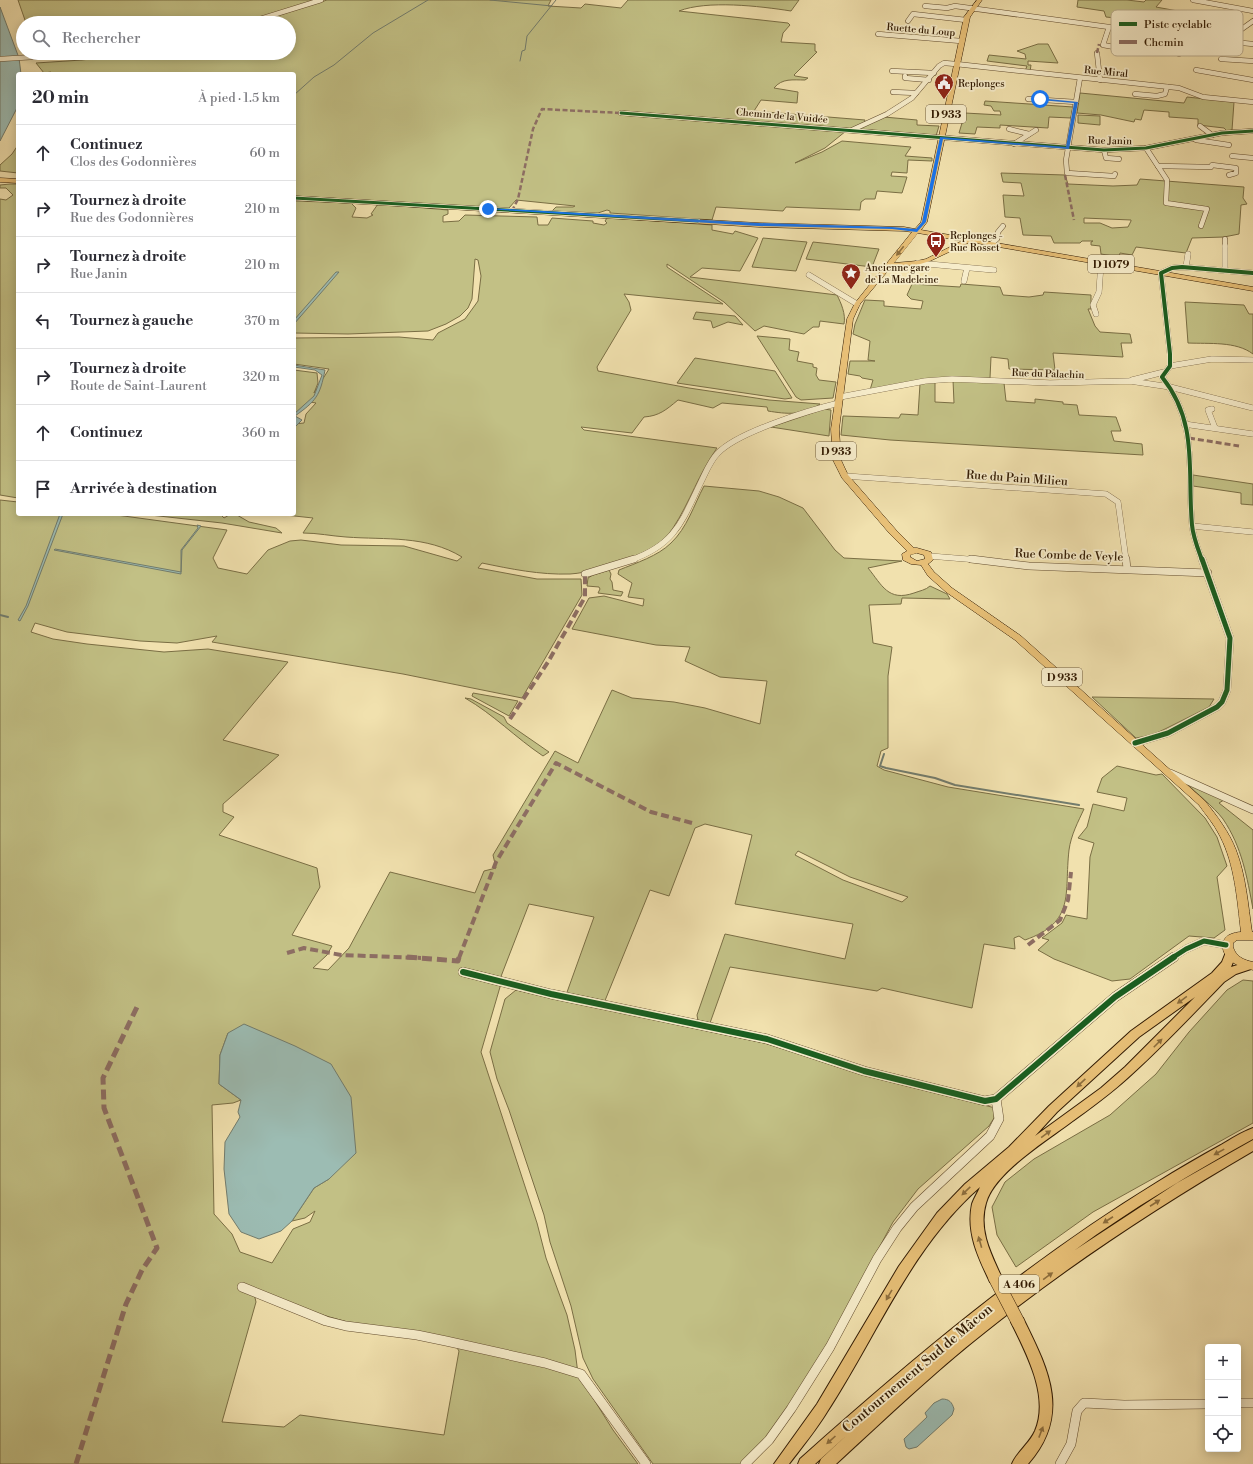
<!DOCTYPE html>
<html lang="fr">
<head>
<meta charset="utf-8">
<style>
  :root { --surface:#fff; --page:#f2f2f3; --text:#2b2b33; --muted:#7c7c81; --line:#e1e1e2 }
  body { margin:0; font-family:"Libre Bodoni",serif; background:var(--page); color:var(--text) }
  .controls { position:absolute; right:12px; bottom:12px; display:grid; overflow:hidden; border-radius:4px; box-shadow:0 2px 10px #0003 }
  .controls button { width:36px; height:36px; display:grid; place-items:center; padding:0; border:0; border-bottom:1px solid var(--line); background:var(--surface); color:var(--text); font:20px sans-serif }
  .stop { position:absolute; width:12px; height:12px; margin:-9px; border:3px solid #1a73e8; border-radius:50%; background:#fff }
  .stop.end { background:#1a73e8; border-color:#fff; box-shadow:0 1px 4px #0008 }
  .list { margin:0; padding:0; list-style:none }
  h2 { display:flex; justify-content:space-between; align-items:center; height:52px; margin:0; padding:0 16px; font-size:17px }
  h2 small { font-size:13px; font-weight:400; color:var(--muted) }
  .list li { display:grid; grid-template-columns:26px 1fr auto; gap:12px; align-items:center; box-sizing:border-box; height:56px; padding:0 16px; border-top:1px solid var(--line) }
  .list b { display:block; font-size:15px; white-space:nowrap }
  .list p { margin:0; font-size:13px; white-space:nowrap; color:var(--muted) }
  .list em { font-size:13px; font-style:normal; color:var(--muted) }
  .icon { flex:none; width:22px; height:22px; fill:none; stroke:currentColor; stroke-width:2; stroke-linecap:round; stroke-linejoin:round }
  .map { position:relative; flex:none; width:1253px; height:1464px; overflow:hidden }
  .search { position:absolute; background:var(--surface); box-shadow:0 2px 10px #0003; left:16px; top:16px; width:280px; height:44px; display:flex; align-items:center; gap:10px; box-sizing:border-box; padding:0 14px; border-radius:22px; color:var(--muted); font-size:15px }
  .panel { position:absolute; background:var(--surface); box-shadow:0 2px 10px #0003; left:16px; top:72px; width:280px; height:444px; border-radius:4px }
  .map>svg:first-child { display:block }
</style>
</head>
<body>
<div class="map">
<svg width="1253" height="1464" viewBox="0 0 1253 1464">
  <rect width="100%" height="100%" fill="#f1e1ae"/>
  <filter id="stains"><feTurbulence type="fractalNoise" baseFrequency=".005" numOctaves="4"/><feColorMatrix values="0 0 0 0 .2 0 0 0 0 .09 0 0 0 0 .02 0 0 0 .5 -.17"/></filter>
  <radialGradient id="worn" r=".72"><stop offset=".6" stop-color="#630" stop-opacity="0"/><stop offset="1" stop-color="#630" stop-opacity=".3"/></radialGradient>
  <!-- green -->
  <g fill="#c2c085" stroke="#7a6e44" fill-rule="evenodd">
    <polygon points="18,0 316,0 242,23 26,23"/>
    <path d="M327 0H551L548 6 581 8 585 4 621 8 628 0H799L791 11C759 6 707 0 679 11L788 23 790 25 783 33 781 42 815 44V51L817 52 794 75 795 76 808 78 805 80C793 80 782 78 774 88L798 92 797 103 761 100 754 111 865 120 864 123 851 129 634 113 846 131 825 148 795 163 822 152 842 141 911 147 905 156 932 158V161L908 160 907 173 892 172 891 176 907 177 902 193 877 191 875 199H865L861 202 860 210 786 207 783 211 716 207 712 220 610 213V211L607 210 598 213 552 211 556 207H573L575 206 516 200 509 208 294 196V74H51V72L44 73 36 63 82 60 136 53H289V23H254Z"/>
    <path d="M1078 0H1127L1144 2 1146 0H1162L1156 7 1194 14 1185 26C1159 22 1133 20 1106 17L1104 11 1077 7Z"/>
    <polygon points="1038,44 1048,44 1058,63 1028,61 1028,65 1031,65 1030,72 1025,71 1027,66 987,61 989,55 1026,59 1025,54 1017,51"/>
    <polygon points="1080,93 1184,103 1187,97 1234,102 1232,130 1227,131 1224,128 1198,125 1198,119 1169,117 1169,112 1144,110 1141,120 1135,119 1134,122 1101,115 1077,113"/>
    <polygon points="985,101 1073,107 1071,118 1049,117 1048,128 1000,125 1000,128 977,127 975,134 959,133 965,113 1001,115 1000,111 994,111 991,106 984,105"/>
    <polygon points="1078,115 1100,116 1100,125 1078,123"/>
    <polygon points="884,117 917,120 917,125 939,126 936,136 857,129"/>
    <polygon points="18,145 18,173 0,171 0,165 12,154"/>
    <path d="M1001 173 1065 175 1068 184 1113 186 1137 185 1140 179 1244 187 1243 198 1247 204 1241 205 1239 234 1224 237 1192 238 1186 253 1136 247 1132 255 1120 253 1119 257 1101 254 1100 246 1091 245V242L1093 241H1082L1080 243H1054L1051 236 1023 235 1020 218 1005 217 1003 195 1024 196 1021 183 1003 182ZM1084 218 1131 220V221L1128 227 1112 228 1100 223H1084Z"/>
    <polygon points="10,184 18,184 18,498 0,495 0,199 6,200 13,195 6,188 0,188 0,185"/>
    <path d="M296 201 351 203 356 208 352 217 367 218 373 215 371 214 378 204 448 210V214L443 216V222L459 221 465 215 537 217 538 225H548L552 218 593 221V223L604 225 607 223 605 221 607 218H614L712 225V230L733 234 735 231 758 238 740 271 702 268 690 277 837 295C841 303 846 314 844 324L820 321 819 327H813L804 334 764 326 755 331 724 302 667 264V267L723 304 624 294 629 302 631 310 597 367 598 371 689 388 769 400 820 404C804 416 786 414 768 411L767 407 722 403 713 408 678 400C666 410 659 416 644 417L632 433 581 427 584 430 717 448C699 473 690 502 673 528 662 545 644 553 626 559 608 565 589 573 570 574 540 575 511 569 482 563L478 568 537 579H581L582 595 522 698 403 674 212 642 217 636 177 643 140 641 67 632 35 623 31 632 53 639 87 644 164 652 208 649 288 662 223 740 279 755 223 804V812L234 817 219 835 317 868 320 887 292 935 332 946 327 955 313 968 328 970 349 948 390 872 475 893 484 871 496 868 493 855 555 751 578 763 612 690 632 698 674 702 705 708 760 724 767 681 720 677 685 661 690 647 656 645 572 629 589 598 604 596 643 606 644 599 628 597 632 583 618 574 619 570C636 563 658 556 671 543 687 528 694 505 704 486L759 491 779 497 803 508 835 550 844 558 902 561 868 568C882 585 888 602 914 593 919 591 926 590 930 586L947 594 950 599 902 598 901 604 869 605 873 643 892 647 888 676V748L881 751 877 766 884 770 948 787 1084 809C1078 822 1071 835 1069 850 1064 894 1076 922 1025 940L1019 936 1014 938 1015 949 984 944 972 1008 882 988 877 991 730 967 710 1023 698 1021 697 1015 725 934 845 959 853 924 735 904 752 835 705 824 695 828 669 896 650 890 604 1003 566 995 594 917 529 904 500 979V987L481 1052 537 1223 546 1258 567 1315 575 1350 578 1374 613 1430 638 1464H0V500L18 502V514H109L227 530 213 558 218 568 247 574 268 550 290 541 301 540 341 545 404 546 457 561 462 557C426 535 386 540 346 537 331 536 318 533 303 533L313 518 276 514H294V424L304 423 306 414 316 403 310 402 294 414V370L317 373 318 383 314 393 329 369 294 364V338L399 337 433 340 438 333 465 319 478 301 481 276 478 260 475 259 472 299 468 308 460 316 446 324 428 331 348 334 294 333V203ZM798 851 850 877 908 897 902 902 843 880 795 855ZM228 1033 329 1179 314 1188 292 1221 305 1218 315 1211 310 1222 293 1229 272 1263 240 1252 232 1234 214 1214 212 1105 233 1103 241 1100 219 1084 220 1055ZM253 1289 319 1314 358 1325 452 1340 459 1351 444 1435 300 1415 284 1427 222 1422 256 1302Z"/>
    <polygon points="763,238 807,242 796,271 752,267"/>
    <polygon points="813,242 879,249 872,267 806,259"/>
    <polygon points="912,284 960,287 961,284 1000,287 1003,295 1029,297 1043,295 1044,292 1091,295 1091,309 1088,309 1095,326 1100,332 1130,334 1132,343 1121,343 1123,357 1053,353 1055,370 1009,369 1008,359 991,357 990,378 953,377 870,390 873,380 862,378 860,376 848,374 850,361 875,361 868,360 870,341 853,334 855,324 865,300 884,301 884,306 921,309 923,301 911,299 907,295"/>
    <path d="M1185 302 1244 305 1249 314H1253V354C1236 341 1209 344 1188 343Z"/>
    <polygon points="696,312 735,316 743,325 728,322 713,328 711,321 693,319"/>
    <polygon points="757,336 790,339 789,350 799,352 797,361 813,364 813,367 817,368 816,375 819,380 836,382 833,398 801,400 796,397"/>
    <polygon points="695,358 775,371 792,398 785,399 677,383"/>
    <polygon points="953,380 1004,383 1006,401 1035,403 1035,399 1063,402 1063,404 1077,405 1079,415 1116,417 1121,431 1111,431 1114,441 1142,444 1143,455 890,440 841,435 843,416 899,418 901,414 918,415 920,384 935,382 935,402 954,403"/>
    <polygon points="824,409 831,410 829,436 771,427"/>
    <polygon points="1193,475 1253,484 1253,505 1241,504 1241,493 1193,486"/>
    <polygon points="141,514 220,514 224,518 229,515 237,515 249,522 276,528 282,533 222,523"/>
    <polygon points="609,570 611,574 610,579 612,582 613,590 623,592 621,596 598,593 600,589 599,587 587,586 588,578 593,575"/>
    <polygon points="473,693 518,701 509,716 472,696"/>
    <polygon points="1092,697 1214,699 1209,707 1165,729 1152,735 1136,738"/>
    <path d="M465 698 471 699 504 717 507 723 549 752 543 756C516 738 493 714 465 698Z"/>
    <polygon points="1117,766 1156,775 1162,774 1205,818 1217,837 1227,866 1217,877 1225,930 1214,938 1189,936 1130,979 1112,981 1054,959 1038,950 1049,940 1042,938 1062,923 1066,915 1087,919 1090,857 1094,843 1078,838 1087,827 1093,804 1124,811 1127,798 1097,792 1102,778"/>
    <path d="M1185 782 1224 800 1219 803 1253 830V909C1247 877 1242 847 1223 819 1213 806 1197 794 1185 782Z"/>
    <polygon points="1243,980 1253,981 1253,1123 1093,1212 1016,1267 997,1235 992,1207 1005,1182 1034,1159 1110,1115 1156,1074 1189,1032 1227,990"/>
    <polygon points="516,990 764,1043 864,1073 995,1108 994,1118 989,1126 918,1189 893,1222 827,1344 792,1401 767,1437 742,1464 653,1464 593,1379 583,1358 571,1306 550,1242 544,1215 509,1110 497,1079 490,1052 505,999"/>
  </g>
  <!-- water -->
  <g fill="#9cbcb3" stroke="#727c6d">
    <polygon points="0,7 19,58 21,74 18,74 17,108 0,141"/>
    <polygon points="336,272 339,272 294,324 294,320"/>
    <path d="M294 365 325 370C320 396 316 401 295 416L302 420 294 428V414L314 396 322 375 315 370 294 367Z"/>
    <polygon points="60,514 63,514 28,606 20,621 18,620 26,606"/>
    <polygon points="197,525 201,526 182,550 181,573 181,574 54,550 55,549 181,572 181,550 198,528"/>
    <polygon points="244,1024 295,1046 331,1064 351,1097 356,1153 329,1179 314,1188 292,1221 281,1231 259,1239 241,1232 229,1214 224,1169 225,1142 240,1117 238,1112 241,1100 219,1084 220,1055 228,1033"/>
    <path d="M942 1399C949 1399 952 1402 954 1409L952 1415 917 1447 909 1449 906 1447 904 1439 927 1417 925 1413 934 1403Z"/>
  </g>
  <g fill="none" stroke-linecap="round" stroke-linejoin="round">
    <!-- stream-far1 -->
    <g stroke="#727c6d" stroke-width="1">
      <polyline points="490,0 552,6"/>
      <polyline points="520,61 522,51 525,50 527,36 556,0"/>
      <polyline points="294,95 314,77 334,65 373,33 428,0"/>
    </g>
    <!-- stream -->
    <g stroke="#727c6d" stroke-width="2">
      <polyline points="0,615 8,617"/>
      <polyline points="884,754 880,766 886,768 935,778 955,785 1079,805"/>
    </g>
    <!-- minor-far3 casing -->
    <g stroke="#624c2e" stroke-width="5.5">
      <g id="minor-far3">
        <polyline points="1193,0 1253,11"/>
        <polyline points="925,6 947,8 955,6 1182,37 1253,44"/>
        <polyline points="908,21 913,14 966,20"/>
        <polyline points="247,23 321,0"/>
        <polyline points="1109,27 1103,45 1136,51"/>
        <polyline points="1239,31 1253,21"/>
        <polyline points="878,34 961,41"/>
        <polyline points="1097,53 1100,80"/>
        <polyline points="1179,54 1179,42 1182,40 1182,37"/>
        <polyline points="0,59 103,53"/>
        <polyline points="1221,59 1253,61"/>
        <polyline points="956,64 1179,88 1203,97 1253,102"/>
        <polyline points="1196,70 1253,80"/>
        <polyline points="892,71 934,73"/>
        <polyline points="905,76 905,78 929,80"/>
        <polyline points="1080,78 1066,160 1067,173 1114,176 1115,174"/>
        <polyline points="893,92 916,93"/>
        <polyline points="1135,94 1157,96 1165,94 1167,87"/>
        <polyline points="1028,99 1076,102"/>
        <polyline points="621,113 1104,150 1146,148 1222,133 1253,131"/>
        <polyline points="1200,126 1212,135"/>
        <polyline points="1009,129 1029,134"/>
        <polyline points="852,130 887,114 912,98 939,66 944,63 956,64"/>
        <polyline points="1196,140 1229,145"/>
        <polyline points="1014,144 1036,130"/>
        <polyline points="1146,148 1167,180 1166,203 1207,209 1201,226"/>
        <polyline points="1104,150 1106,158 1119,159"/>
        <polyline points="1232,156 1253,158"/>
        <polyline points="1158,166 1211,167 1212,165 1236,168 1236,173 1229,175"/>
        <polyline points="1225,239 1225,247"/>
        <polyline points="991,244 997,239 998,232 1003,226"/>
      </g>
    </g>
    <!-- minor-far2 casing -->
    <g stroke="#624c2e" stroke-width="6">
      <g id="minor-far2">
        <polyline points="1225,246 1225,271"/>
        <polyline points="917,263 994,270"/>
        <polyline points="1186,267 1188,254"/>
        <polyline points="809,275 857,304"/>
        <polyline points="964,281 967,268"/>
        <polyline points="1096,314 1093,305 1099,292 1101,263"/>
        <polyline points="1170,366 1212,359 1253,360"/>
        <polyline points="1132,380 1164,372"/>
        <polyline points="840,397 925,381 952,379 1050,383 1130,381 1170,387 1253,408"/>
        <polyline points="1212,409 1208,410 1215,428"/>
        <polyline points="1184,424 1253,434"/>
        <polyline points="845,476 1106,494 1118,502 1126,560"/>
        <polyline points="1192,526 1253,532"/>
        <polyline points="929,556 979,560"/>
        <path d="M631 560C676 544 682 521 701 482 706 472 710 461 718 453 738 432 810 410 839 403"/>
        <path d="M1202 560C1198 549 1193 537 1192 525 1187 471 1199 423 1162 377L1170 366V354L1161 273 1172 268 1182 267 1253 273"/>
      </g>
    </g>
    <!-- minor-far1 casing -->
    <g stroke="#624c2e" stroke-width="8">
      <g id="minor-far1">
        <polyline points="971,559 1029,566 1208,573"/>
        <polyline points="1126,559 1127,569"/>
        <polyline points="585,574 634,559"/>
        <polyline points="1135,743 1168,733 1217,707 1222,702 1227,690 1230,638 1202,559"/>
        <polyline points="1170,773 1253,810"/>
        <polyline points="1172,958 1186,949 1204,941 1226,945"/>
      </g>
    </g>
    <!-- minor casing -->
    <g stroke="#624c2e" stroke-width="10">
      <g id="minor">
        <polyline points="463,972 551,994 767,1039 864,1071 985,1101 996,1099 1115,997 1174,957"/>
        <polyline points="242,1287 326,1321 346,1326 417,1335 446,1341 545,1363 581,1374 646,1464"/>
        <polyline points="1238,1403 1253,1403"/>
        <polyline points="745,1464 769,1440 791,1409 830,1347 877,1259 897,1228 914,1207 990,1136 999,1119 996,1099"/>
        <polyline points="1060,1464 1071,1444 1077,1411 1084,1403 1124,1405 1208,1404"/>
      </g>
    </g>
    <!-- major casing -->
    <g stroke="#321b03" stroke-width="1">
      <g id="major">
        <path d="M977 0H982L970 17 927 222 921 230 1253 287V291L970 242 930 261 917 265 891 267 860 304 853 319 839 429 841 460 848 475 896 530 914 548H917L931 552 933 560 928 564 934 572 952 588 1021 636 1205 801C1217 816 1229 832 1236 850 1246 876 1248 905 1252 932H1253V940H1237L1233 943V947C1236 957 1244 960 1253 962V970C1246 968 1238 966 1232 962 1223 956 1218 942 1229 935 1233 933 1238 932 1241 932 1237 899 1235 865 1220 836 1214 824 1206 815 1199 805L1015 640 946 592 928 576 921 565 911 564 903 560 902 554 907 551 890 534 842 478 833 460 831 429 847 319 855 303 912 232 904 231 759 227 294 200V196L759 223 904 227 915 229 921 222 964 17ZM918 233 962 241 926 259 917 261 894 263ZM917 553 924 555 925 559 917 561 910 557V555Z"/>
        <polygon points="0,178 18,179 18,183 0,182"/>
      </g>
    </g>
    <!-- highway casing -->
    <g stroke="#321b03" stroke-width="2">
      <g id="highway">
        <path d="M1230 951 1234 952 1236 955 1231 967 1247 962 1251 963 1253 966 1251 969 1236 974 1224 982C1194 1013 1164 1045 1132 1074 1113 1092 1092 1107 1070 1123 1046 1141 994 1173 986 1203 978 1230 991 1254 1002 1278L1000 1282 995 1284 990 1282C978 1257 966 1232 972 1204 974 1198 978 1192 980 1187 911 1247 876 1337 827 1412 816 1430 802 1447 789 1464H774L817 1404 899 1266 937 1213 965 1184 1009 1147 1049 1106 1131 1031 1212 973 1222 962 1226 952ZM1195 997 1125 1067 1101 1088 1035 1136 1057 1112 1139 1037Z"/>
        <path d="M1253 1128V1139C1192 1173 1131 1209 1075 1250L1177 1183 1253 1140V1151C1160 1205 1070 1264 985 1332 933 1373 885 1419 836 1464H819L821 1459 848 1434 815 1464H798L800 1459C912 1359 1027 1262 1156 1183 1177 1170 1199 1157 1221 1145 1231 1139 1242 1132 1253 1128Z"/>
        <path d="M1018 1316 1023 1318C1048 1369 1072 1414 1028 1464H1012C1017 1452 1029 1444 1035 1431 1050 1396 1026 1353 1011 1322L1013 1318Z"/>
      </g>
    </g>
    <!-- minor-far3 -->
    <use href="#minor-far3" stroke="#f6ecca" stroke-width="4.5"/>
    <!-- minor-far2 -->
    <use href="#minor-far2" stroke="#f6ecca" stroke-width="5.5"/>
    <!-- minor-far1 -->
    <use href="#minor-far1" stroke="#f6ecca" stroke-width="7"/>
    <!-- minor -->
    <use href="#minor" stroke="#f6ecca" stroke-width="9"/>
    <!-- major -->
    <use href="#major" fill="#e8c077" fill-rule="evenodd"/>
    <!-- highway -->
    <use href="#highway" fill="#e8c077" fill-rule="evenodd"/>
    <!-- highway-bridge casing -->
    <g stroke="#321b03" stroke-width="14" stroke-linecap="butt">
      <polyline id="highway-bridge" points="995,1278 1018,1322"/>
    </g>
    <!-- highway-bridge -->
    <use href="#highway-bridge" stroke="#e8c077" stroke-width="13"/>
    <!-- quiet-far3 -->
    <g stroke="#8d6e63" stroke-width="2.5" stroke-dasharray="5 2.5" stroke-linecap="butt">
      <polyline points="1097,53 1099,44"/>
      <polyline points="1065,175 1074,220"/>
      <polyline points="512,211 518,199 533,129 542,109 621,113"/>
    </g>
    <!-- quiet-far2 -->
    <polyline stroke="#8d6e63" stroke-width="3" stroke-dasharray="6 3" stroke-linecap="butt" points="1189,438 1239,446"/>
    <!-- quiet-far1 -->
    <g stroke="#8d6e63" stroke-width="4" stroke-dasharray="8 4" stroke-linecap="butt">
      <polyline points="510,719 548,662 585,597 585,574"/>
      <polyline points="1028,945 1060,920 1068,900 1071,872"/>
      <polyline points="287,953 304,948 341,955 421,958"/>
      <polyline points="459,958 496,862 556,763 651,812 692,823"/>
    </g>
    <!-- quiet -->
    <g stroke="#8d6e63" stroke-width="5" stroke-dasharray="10 5" stroke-linecap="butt">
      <polyline points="407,957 458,961 459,957"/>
      <polyline points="76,1464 126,1304 142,1270 157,1248 104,1108 103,1078 137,1007"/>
    </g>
    <!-- cycleway-far3 casing -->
    <g stroke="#f6ecca" stroke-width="4.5">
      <g id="cycleway-far3">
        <polyline points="621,113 1104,150 1146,148 1222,133 1253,131"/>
        <polyline points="294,198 698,221"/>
      </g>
    </g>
    <!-- cycleway-far2 casing -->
    <g stroke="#f6ecca" stroke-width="6">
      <path id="cycleway-far2" d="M1202 560C1198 549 1193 537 1192 525 1187 471 1199 423 1162 377L1170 366V354L1161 273 1172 268 1182 267 1253 273"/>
    </g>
    <!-- cycleway-far1 casing -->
    <g stroke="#f6ecca" stroke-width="8">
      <g id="cycleway-far1">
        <polyline points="1135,743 1168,733 1217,707 1222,702 1227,690 1230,638 1202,559"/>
        <polyline points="1172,958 1186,949 1204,941 1226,945"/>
      </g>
    </g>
    <!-- cycleway casing -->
    <g stroke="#f6ecca" stroke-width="9">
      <polyline id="cycleway" points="463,972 551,994 767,1039 864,1071 985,1101 996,1099 1115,997 1174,957"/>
    </g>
    <!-- cycleway-far3 -->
    <use href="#cycleway-far3" stroke="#1b5e20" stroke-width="3"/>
    <!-- cycleway-far2 -->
    <use href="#cycleway-far2" stroke="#1b5e20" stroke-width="4"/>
    <!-- cycleway-far1 -->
    <use href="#cycleway-far1" stroke="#1b5e20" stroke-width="5"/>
    <!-- cycleway -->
    <use href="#cycleway" stroke="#1b5e20" stroke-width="6"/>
  </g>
  <!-- one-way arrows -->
  <defs><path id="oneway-solid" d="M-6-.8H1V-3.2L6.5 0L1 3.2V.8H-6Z"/></defs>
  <g fill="#8d6e3d">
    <use href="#oneway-solid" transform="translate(900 251) rotate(128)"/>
    <use href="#oneway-solid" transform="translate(1182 1000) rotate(144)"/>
    <use href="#oneway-solid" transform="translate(1158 1043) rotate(-45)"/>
    <use href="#oneway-solid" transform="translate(1081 1083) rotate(137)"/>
    <use href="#oneway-solid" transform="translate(1046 1134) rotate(-36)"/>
    <use href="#oneway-solid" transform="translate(1219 1152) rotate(151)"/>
    <use href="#oneway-solid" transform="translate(966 1191) rotate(136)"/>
    <use href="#oneway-solid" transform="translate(1155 1203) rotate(-33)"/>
    <use href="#oneway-solid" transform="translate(1108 1220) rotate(147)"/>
    <use href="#oneway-solid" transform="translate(980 1242) rotate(-106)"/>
    <use href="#oneway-solid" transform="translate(1048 1276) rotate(-36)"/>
    <use href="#oneway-solid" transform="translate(889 1295) rotate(120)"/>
    <use href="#oneway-solid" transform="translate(1041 1432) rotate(-69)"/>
    <use href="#oneway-solid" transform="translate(831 1440) rotate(138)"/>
  </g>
  <!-- route -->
  <polygon fill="#1a73e8" points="1038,98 1078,102 1069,149 943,139 926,222 917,232 892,229 758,226 485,209 488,208 758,223 892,227 916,229 922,222 940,137 1066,147 1074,103 1040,100"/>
  <!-- icons -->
  <defs>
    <g id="civic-pin" transform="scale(1)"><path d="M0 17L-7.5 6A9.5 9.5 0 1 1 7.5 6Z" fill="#8f2418" stroke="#f6ecca"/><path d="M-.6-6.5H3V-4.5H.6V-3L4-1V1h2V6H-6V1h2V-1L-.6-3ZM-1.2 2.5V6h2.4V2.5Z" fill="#fff"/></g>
    <g id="bus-pin" transform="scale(1)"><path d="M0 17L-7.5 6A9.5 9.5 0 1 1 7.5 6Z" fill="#8f2418" stroke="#f6ecca"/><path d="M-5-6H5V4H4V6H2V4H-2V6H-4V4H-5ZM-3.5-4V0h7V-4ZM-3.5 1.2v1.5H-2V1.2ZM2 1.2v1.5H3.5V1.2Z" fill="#fff"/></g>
    <g id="sight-pin" transform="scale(1)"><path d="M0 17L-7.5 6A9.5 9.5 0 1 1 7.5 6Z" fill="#8f2418" stroke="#f6ecca"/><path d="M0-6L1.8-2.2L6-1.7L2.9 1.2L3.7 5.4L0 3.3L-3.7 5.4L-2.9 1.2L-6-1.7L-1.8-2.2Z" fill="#fff"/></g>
  </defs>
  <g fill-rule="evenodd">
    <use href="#civic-pin" x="944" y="83"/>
    <use href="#bus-pin" x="936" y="241"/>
    <use href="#sight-pin" x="851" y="273"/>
  </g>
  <g text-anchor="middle" stroke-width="3.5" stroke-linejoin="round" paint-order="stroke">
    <!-- far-street labels -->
    <g font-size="10" fill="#321b03" stroke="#f6ecca">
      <text transform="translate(921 29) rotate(5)" y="4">Ruette du Loup</text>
      <text transform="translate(1106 71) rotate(5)" y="4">Rue Miral</text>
      <text transform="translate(782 115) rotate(5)" y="4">Chemin de la Vuidée</text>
      <text transform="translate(1110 140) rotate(1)" y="4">Rue Janin</text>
      <text transform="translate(1048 373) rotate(2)" y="4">Rue du Palachin</text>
    </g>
    <!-- far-poi labels -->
    <g font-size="10" fill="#321b03" stroke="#f6ecca" text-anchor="start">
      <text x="958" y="87">Replonges</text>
      <text x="950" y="239">Replonges -<tspan x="950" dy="12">Rue Rosset</tspan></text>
      <text x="865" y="271">Ancienne gare<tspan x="865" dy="12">de La Madeleine</tspan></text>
    </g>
    <!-- shield labels -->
    <g fill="#f6ecca" stroke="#6d5a3f" stroke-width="1">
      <rect x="926" y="105" width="40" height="18" rx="3"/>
      <rect x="1088" y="255" width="46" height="18" rx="3"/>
      <rect x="816" y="442" width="40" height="18" rx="3"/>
      <rect x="1042" y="668" width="40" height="18" rx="3"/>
      <rect x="999" y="1275" width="40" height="18" rx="3"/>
    </g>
    <g font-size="11" font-weight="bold" fill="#321b03">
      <text x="946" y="118">D 933</text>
      <text x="1111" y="268">D 1079</text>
      <text x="836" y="455">D 933</text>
      <text x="1062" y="681">D 933</text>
      <text x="1019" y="1288">A 406</text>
    </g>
    <!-- street labels -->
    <g font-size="12" fill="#321b03" stroke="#f6ecca">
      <text transform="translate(1017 478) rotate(4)" y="4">Rue du Pain Milieu</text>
      <text transform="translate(1069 555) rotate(2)" y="4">Rue Combe de Veyle</text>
    </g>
    <!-- near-street labels -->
    <g font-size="14" fill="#321b03" stroke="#f6ecca">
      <text transform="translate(917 1368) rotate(-40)" y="5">Contournement Sud de Mâcon</text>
    </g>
  </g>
  <!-- legend -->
  <rect x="1111" y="10" width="132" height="46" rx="6" fill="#f6ecca" stroke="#bbad8e" stroke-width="1"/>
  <rect x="1119" y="22" width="18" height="4" fill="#1b5e20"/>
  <rect x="1119" y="40" width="18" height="4" fill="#8d6e63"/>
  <g font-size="11" fill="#321b03">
    <text x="1144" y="28">Piste cyclable</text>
    <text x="1144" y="46">Chemin</text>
  </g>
  <rect width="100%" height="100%" filter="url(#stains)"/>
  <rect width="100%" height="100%" fill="url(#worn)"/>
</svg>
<div class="controls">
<button>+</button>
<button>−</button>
<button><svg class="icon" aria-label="locate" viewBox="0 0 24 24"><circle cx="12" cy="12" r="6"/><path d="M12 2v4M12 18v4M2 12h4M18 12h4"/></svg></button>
</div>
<div class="stop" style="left:1040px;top:99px"></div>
<div class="stop end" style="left:488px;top:209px"></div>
<div class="search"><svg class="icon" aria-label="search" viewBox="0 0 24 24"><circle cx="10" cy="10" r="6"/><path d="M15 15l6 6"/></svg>Rechercher</div>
<section class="panel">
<h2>20 min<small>À pied · 1.5 km</small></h2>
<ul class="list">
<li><svg class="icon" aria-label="ahead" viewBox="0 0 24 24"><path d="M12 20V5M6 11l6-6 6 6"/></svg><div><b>Continuez</b><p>Clos des Godonnières</p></div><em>60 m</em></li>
<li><svg class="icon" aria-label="right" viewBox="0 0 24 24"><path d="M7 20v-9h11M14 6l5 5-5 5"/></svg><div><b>Tournez à droite</b><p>Rue des Godonnières</p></div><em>210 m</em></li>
<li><svg class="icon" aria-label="right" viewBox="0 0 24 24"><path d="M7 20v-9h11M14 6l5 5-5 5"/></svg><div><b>Tournez à droite</b><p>Rue Janin</p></div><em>210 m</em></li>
<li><svg class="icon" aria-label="left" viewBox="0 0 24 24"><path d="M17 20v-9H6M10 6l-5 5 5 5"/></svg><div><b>Tournez à gauche</b></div><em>370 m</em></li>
<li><svg class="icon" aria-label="right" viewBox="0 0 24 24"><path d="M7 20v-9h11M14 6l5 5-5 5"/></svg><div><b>Tournez à droite</b><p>Route de Saint-Laurent</p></div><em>320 m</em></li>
<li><svg class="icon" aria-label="ahead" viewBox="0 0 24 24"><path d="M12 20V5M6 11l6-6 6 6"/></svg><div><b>Continuez</b></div><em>360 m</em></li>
<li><svg class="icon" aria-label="arrive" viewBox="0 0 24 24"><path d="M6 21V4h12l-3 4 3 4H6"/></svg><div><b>Arrivée à destination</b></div></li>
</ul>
</section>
</div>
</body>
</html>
